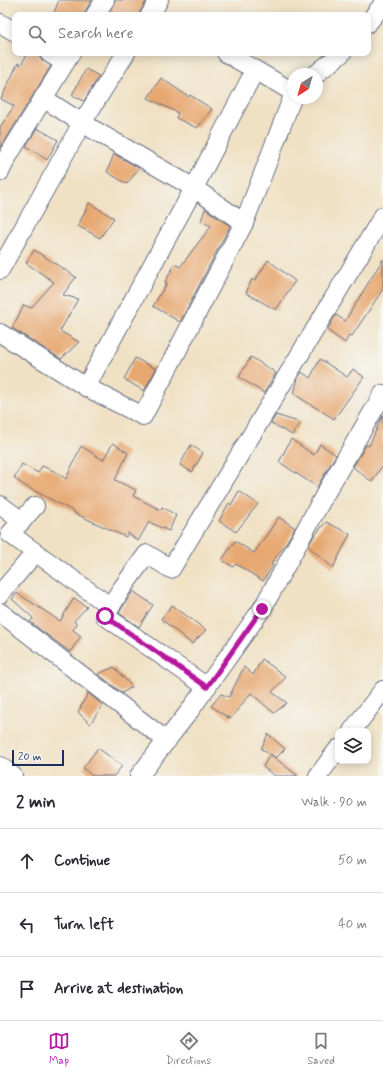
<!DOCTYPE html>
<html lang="en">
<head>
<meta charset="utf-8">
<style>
  :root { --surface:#fff; --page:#f7f7f7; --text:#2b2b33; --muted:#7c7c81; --line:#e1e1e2; --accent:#b5179e }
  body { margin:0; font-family:Mynerve,sans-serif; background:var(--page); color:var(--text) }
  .controls { position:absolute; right:12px; bottom:12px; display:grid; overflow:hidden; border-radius:8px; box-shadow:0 2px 10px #0003 }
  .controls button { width:36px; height:36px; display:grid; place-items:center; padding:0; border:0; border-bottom:1px solid var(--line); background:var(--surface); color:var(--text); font:20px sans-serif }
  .compass { position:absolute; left:287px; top:68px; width:36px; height:36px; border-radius:50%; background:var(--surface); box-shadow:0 2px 10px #0003; rotate:217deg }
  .scale { position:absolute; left:12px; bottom:10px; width:52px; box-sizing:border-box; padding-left:4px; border:2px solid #1b2f5e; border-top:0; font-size:11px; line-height:14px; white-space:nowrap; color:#1b2f5e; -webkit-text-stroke:3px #f6f6f2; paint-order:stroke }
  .stop { position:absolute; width:12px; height:12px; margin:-9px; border:3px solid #b5179e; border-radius:50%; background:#fff }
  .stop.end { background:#b5179e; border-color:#fff; box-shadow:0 1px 4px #0008 }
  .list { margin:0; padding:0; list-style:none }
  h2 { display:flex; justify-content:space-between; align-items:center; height:52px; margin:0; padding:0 16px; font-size:17px }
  h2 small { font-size:13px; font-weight:400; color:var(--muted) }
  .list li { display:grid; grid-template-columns:26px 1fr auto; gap:12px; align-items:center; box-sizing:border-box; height:64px; padding:0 16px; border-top:1px solid var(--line) }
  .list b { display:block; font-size:15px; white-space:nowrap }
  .list em { font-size:13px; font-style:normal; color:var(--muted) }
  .icon { flex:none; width:22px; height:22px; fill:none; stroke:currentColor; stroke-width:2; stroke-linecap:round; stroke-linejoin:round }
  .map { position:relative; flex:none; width:383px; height:776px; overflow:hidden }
  .search { position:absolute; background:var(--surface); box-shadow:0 2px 10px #0003; left:12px; right:12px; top:12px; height:44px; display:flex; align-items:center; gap:10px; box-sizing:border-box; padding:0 14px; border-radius:8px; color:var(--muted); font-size:15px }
  .sheet { height:244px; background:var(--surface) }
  nav { display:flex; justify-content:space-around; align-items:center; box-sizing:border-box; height:56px; border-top:1px solid var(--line); background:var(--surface); font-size:11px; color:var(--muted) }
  nav a { display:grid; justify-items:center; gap:2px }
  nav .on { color:var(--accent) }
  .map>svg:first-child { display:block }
</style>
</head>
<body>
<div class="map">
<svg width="383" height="776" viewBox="0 0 383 776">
  <rect width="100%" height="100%" fill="#f6f6f2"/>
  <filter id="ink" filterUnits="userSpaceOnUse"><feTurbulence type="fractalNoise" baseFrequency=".025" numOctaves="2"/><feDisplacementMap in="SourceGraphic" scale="8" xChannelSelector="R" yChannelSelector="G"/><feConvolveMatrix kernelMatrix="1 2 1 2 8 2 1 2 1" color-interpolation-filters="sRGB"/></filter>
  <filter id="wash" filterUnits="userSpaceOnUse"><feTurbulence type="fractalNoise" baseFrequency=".012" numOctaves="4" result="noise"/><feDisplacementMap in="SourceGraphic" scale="16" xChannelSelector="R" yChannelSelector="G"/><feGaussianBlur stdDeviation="0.9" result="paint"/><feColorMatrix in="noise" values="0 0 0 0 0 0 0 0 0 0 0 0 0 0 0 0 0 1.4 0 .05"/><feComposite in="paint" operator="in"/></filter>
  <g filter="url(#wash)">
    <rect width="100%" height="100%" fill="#f0e1c4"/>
    <g id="blocks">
      <!-- building -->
      <g fill="#e7a770">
        <polygon points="59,0 92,0 83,15 53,15"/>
        <polygon points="115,0 147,0 138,15 119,15 110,11"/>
        <polygon points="28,53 39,53 40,58 51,66 0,149 0,127 14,106 1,99 18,63 21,65"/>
        <polygon points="86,69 99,76 84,101 72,95"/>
        <polygon points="161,78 189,97 190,95 212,109 197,128 176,118 178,113 148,98"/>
        <polygon points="37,128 58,140 47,160 26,146"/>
        <polygon points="114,154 139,168 127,184 107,172"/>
        <polygon points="89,203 114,218 100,238 78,226"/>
        <polygon points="205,209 230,226 180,322 153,306 167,283 165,282 175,264 180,267 211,226 201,221"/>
        <polygon points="34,250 76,277 63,295 78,299 60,331 79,342 61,359 12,328 24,305 31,308 54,282 26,263"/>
        <polygon points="383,259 383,289 352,336 349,335 345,343 327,330 336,315 345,321"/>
        <polygon points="268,260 295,281 276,310 246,293 252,279 255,281"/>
        <polygon points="251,357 276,373 264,393 239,377"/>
        <polygon points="135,358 156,369 144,391 124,379"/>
        <polygon points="320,359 347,377 353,369 364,377 334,419 294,394 298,378 302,372 310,378"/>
        <polygon points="276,415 301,423 292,435 271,423"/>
        <polygon points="383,415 383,464 372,482 353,467 366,445 369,446"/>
        <polygon points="291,439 314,455 320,444 336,455 317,487 279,462"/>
        <polygon points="113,443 128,453 115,480 136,490 133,496 161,510 162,507 176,515 169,531 149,522 138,541 128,533 126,537 74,513 75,512 25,486 14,478 22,464 38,473 42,466 56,472 66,479 81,446 103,460"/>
        <polygon points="191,445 203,453 192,472 180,465"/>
        <polygon points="239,491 258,504 236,532 219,521 229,503 231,505"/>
        <polygon points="279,517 295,528 284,546 271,564 273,565 263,581 236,564 233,567 222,560 235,541 254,553"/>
        <polygon points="326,522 350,534 333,568 308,546 314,536"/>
        <polygon points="133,591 153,605 139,627 119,613"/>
        <polygon points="17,593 60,621 74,598 87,607 74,621 77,624 73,630 81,636 70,652 30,622 33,618 12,599"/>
        <polygon points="172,605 206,630 192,644 161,619"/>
        <polygon points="262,659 286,677 272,692 287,703 274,713 251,693 230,719 211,706 221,694 229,697 244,667 253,675"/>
        <polygon points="114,667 132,687 122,693 98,674"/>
        <polygon points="88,693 103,705 90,724 78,712"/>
        <polygon points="268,734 285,749 276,758 261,749"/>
        <polygon points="98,748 122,766 114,776 92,776 83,768"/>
        <polygon points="270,754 298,776 275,776 263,767"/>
      </g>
    </g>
  </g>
  <g filter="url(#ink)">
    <use href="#blocks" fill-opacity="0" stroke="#666d82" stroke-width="1"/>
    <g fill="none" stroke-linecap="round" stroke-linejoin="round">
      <!-- minor casing -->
      <g stroke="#666d82" stroke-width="20">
        <g id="minor">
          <polyline points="95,15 105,0"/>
          <polyline points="150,15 159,0"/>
          <polyline points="0,23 15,32"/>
          <polyline points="368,23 383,4"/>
          <polyline points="49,53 65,63"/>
          <polyline points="226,53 293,92"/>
          <polyline points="316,74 342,53"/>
          <polyline points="43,98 82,123 194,188 244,223 293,96"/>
          <polyline points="0,172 8,156 71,53"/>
          <polyline points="0,270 82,123 126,53"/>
          <polyline points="0,333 86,387 143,416 244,223"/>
          <polyline points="86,387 194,188 255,70"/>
          <polyline points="0,505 22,521"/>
          <polyline points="35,506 10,534 111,607"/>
          <polyline points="0,594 35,553"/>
          <polyline points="0,612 167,741"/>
          <polyline points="207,687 105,616 120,591 147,554 171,569 383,216"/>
          <polyline points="352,731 383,690"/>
          <polyline points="0,766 13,776"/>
          <polyline points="139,776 188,713 262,609 324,496 383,394"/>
          <polyline points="318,776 338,749"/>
        </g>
      </g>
      <!-- minor -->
      <use href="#minor" stroke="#fff" stroke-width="18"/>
    </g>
  </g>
  <g fill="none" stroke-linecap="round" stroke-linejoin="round" filter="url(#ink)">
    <!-- route -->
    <polyline stroke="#b5179e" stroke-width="5" points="105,616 207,687 262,609"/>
  </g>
</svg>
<div class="controls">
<button><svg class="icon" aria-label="layers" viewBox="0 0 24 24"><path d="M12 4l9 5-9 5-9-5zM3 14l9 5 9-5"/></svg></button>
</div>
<svg class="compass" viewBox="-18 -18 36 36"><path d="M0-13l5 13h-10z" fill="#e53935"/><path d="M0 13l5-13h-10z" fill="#7c7c81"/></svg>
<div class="scale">20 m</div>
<div class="stop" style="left:105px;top:616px"></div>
<div class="stop end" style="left:262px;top:609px"></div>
<div class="search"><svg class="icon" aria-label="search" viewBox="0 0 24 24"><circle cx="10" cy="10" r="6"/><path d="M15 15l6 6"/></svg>Search here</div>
</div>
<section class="sheet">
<h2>2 min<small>Walk · 90 m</small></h2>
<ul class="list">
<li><svg class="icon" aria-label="ahead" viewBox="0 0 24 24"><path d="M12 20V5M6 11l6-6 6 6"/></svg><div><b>Continue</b></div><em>50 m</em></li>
<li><svg class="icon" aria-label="left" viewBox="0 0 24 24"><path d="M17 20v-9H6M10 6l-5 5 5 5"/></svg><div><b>Turn left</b></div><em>40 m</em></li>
<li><svg class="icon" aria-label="arrive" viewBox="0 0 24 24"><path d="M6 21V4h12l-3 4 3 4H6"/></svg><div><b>Arrive at destination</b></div></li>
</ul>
</section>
<nav>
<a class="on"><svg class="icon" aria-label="map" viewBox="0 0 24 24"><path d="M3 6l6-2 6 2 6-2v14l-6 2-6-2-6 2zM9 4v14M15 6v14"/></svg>Map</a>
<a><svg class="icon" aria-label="directions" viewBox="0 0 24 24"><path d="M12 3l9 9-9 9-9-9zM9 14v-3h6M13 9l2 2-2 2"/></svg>Directions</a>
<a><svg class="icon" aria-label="saved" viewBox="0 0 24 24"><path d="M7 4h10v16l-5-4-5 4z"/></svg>Saved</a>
</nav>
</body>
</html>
